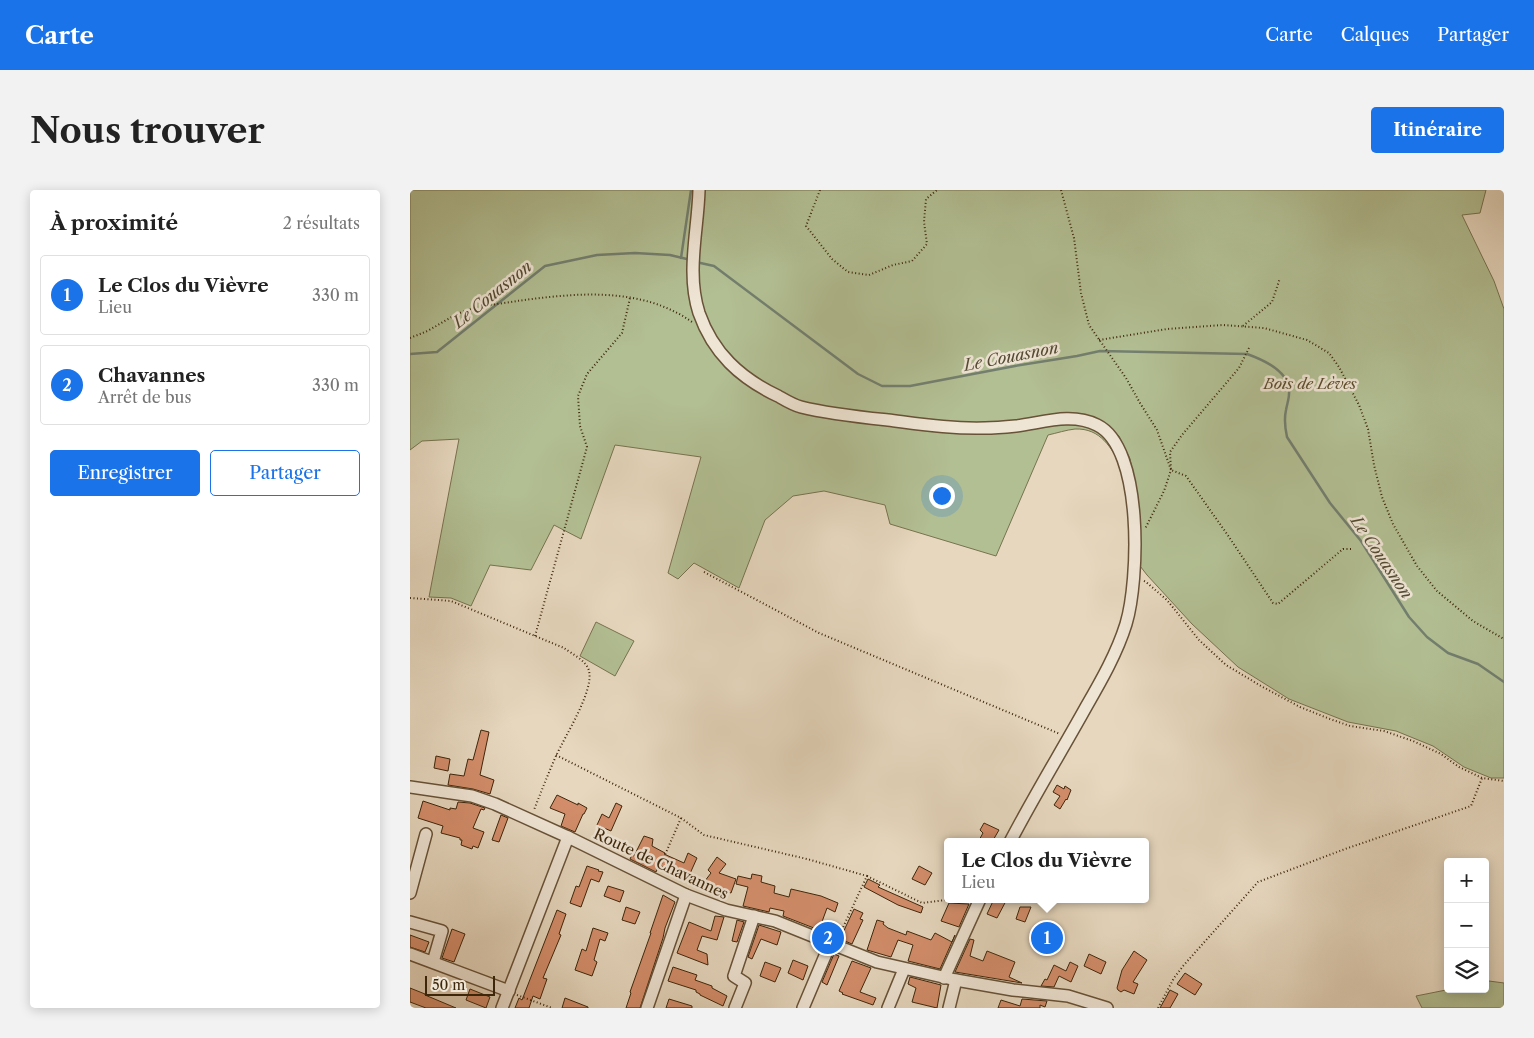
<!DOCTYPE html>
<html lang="fr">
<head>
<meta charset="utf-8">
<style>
  :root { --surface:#fff; --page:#f2f2f2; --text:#222; --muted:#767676; --line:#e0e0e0; --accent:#1a73e8 }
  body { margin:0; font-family:"Libre Caslon Text",serif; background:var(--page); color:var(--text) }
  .controls { position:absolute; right:15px; bottom:15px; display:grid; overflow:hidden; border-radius:5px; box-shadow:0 2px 12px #0003 }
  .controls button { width:45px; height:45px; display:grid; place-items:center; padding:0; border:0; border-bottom:1px solid var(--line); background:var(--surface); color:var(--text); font:25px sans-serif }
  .scale { position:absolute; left:15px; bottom:12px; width:70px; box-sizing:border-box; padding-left:5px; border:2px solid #3e260b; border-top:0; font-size:14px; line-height:18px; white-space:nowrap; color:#3e260b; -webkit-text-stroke:4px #efe5d5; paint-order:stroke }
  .you { position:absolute; left:531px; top:305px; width:18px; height:18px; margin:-12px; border:4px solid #fff; border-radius:50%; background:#1a73e8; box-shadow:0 0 0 8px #1a73e833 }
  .badge { display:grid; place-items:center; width:32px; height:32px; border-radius:50%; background:var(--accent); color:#fff; font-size:16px; font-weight:700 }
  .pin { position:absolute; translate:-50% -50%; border:2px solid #fff; box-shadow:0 1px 5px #0006 }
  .popup { position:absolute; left:534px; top:648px; width:205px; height:65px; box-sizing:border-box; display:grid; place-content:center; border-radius:5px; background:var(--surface); filter:drop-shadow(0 1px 4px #0005); font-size:16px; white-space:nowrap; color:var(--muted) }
  .popup b { font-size:19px; color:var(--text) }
  .popup::after { content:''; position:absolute; left:50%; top:100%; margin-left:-10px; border:10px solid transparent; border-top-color:var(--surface) }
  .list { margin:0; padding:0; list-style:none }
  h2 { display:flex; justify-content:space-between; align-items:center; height:65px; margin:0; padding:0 20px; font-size:21px }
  h2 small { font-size:16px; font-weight:400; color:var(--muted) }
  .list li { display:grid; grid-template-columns:32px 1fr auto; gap:15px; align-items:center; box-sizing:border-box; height:80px; margin:0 10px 10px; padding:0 10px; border:1px solid var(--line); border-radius:5px }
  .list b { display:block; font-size:19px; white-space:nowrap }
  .list p { margin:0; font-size:16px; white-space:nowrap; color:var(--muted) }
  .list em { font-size:16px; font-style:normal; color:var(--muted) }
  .actions { display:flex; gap:10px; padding:15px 20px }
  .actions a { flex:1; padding:11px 0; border:1px solid var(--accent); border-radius:5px; text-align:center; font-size:18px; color:var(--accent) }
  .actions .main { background:var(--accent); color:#fff }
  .icon { flex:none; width:28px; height:28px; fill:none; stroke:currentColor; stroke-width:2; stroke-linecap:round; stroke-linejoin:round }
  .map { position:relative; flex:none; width:1094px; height:818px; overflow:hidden; border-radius:5px }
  header { display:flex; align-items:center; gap:30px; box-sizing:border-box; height:70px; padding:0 25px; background:var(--accent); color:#fff }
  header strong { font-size:24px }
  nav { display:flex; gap:28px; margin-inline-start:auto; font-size:18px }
  .intro { display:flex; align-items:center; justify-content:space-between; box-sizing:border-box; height:120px; padding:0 30px }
  h1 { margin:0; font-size:35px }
  .button { padding:12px 22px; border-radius:5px; background:var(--accent); color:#fff; font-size:18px; font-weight:700 }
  main { display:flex; gap:30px; padding:0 30px }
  aside { flex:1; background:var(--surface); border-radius:5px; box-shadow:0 2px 12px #0003 }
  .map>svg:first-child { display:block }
</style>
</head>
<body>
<header>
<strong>Carte</strong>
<nav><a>Carte</a><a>Calques</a><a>Partager</a></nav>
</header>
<div class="intro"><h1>Nous trouver</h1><a class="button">Itinéraire</a></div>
<main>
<aside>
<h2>À proximité<small>2 résultats</small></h2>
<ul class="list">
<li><span class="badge">1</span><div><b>Le Clos du Vièvre</b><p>Lieu</p></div><em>330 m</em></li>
<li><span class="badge">2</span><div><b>Chavannes</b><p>Arrêt de bus</p></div><em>330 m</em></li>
</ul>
<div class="actions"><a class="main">Enregistrer</a><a>Partager</a></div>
</aside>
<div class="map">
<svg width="1094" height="818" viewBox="0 0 1094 818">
  <rect width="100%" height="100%" fill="#e6d7be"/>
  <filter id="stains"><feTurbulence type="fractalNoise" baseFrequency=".004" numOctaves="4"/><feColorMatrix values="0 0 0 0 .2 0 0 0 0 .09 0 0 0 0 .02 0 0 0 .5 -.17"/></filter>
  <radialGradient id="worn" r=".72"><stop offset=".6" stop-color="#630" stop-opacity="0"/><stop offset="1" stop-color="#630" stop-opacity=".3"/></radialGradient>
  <!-- green -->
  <g fill="#b2bf93" stroke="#78724f">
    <path d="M3 0H1076L1070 23 1052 25 1084 91 1094 119V588H1081L1054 577 1023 556 986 541 938 532 879 509 828 477 782 434 737 385 727 372 728 310 720 269 709 246 685 229 661 233 686 240 701 252 712 277C701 258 691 238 665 239 656 240 647 243 638 245L586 366 480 334 475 315 414 301 383 306 355 330 329 398 284 373 268 389 258 383 291 267 205 255 171 349 144 335 121 380 80 375 61 416 41 408 19 407 49 249 12 251 0 260V1Z"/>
    <polygon points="186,432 224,451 205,486 170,466"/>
    <polygon points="1079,791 1094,793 1094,818 1012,818 1006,806 1041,799 1075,799 1075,792"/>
  </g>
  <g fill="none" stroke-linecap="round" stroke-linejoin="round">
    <!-- stream -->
    <g stroke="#737f6f" stroke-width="2.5">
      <polyline points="271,68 281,0"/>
      <path d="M286 72 304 76 448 184 472 196H500L605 176 667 166 690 161 837 164C854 170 881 182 879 204 879 209 877 214 876 220 874 229 875 238 877 247L920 313 951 351 999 427 1017 447 1038 463 1068 474 1094 492"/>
      <polyline points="0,164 27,162 135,76 187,65 225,63 260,65 281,70"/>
    </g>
  </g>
  <!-- building -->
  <g fill="#d38d6a" stroke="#3e260b">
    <polygon points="71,540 79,542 70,585 84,590 80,604 63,599 38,595 40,584 54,586 58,569 63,570"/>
    <polygon points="26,566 40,569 38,581 24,578"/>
    <polygon points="647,595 654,599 655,596 661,600 657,610 656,609 650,619 644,615 650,606 643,602"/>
    <polygon points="147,605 168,615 168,613 177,618 174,624 173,624 165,642 151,636 155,624 140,618"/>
    <polygon points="13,611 40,620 40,618 46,619 48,612 60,613 75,618 74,620 71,619 63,638 74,642 68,658 63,656 62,659 51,655 52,650 50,650 50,648 31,643 33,636 8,628"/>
    <polygon points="206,613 212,616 201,641 187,635 192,624 199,628"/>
    <polygon points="91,625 98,628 89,652 82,650"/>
    <polygon points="574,633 589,640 582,652 568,652 573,643 570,640"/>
    <polygon points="234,646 243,649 242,656 255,663 254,664 274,673 278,663 287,668 278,688 249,675 246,682 220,669 222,665 224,666"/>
    <polygon points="307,667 316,674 309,683 326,689 321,703 314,701 305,695 299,702 291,696 301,683 298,680"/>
    <polygon points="177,676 189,680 188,681 193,682 189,692 181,689 171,717 160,713 166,696 169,697"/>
    <polygon points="509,676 522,683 515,695 502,689"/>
    <polygon points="342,684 352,686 351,692 365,696 364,703 379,707 381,699 411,706 428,713 425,722 417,718 409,740 373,726 374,721 360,718 359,722 333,716 338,697 326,694 328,686 341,689"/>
    <polygon points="458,689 470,695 468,697 513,717 511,723 488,715 454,697"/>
    <polygon points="198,696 214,701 210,712 194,706"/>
    <polygon points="253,705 265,712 255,738 253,748 230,818 216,818 221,803 220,802 241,743 240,743"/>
    <polygon points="584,709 597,709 587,728 577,724"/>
    <polygon points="539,713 559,714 549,737 531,731"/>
    <polygon points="216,717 230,722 225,734 212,730"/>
    <polygon points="610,717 621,717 615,732 606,729"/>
    <polygon points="444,719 453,723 450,729 453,730 442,754 430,749"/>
    <polygon points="147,720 156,724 149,744 151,745 133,788 137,789 130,809 123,806 119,818 105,818 109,808 112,810"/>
    <polygon points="305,726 314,727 307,750 292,746 287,760 297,764 298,775 267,763 279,732 301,741"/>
    <polygon points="327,730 334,732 327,752 322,751"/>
    <polygon points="467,730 474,732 473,734 478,738 496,745 497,741 521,750 525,743 542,752 545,745 530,779 498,771 503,755 488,750 481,767 457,760"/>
    <polygon points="349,735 371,742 367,755 351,749 342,769 338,767"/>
    <polygon points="183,738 198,743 195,751 190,749 184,770 187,772 182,786 165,780 172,759 176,761"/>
    <polygon points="42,739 55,744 44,772 32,768"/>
    <polygon points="634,740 647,746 640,760 627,754"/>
    <polygon points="0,745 19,752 15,762 0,757"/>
    <polygon points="560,749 564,750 560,766 573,771 577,761 605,772 599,787 612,793 545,782"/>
    <polygon points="724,761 737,770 723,792 728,794 724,804 714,800 711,802 708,800 707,798 712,780"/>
    <polygon points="424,764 429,766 417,795 412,792"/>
    <polygon points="679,764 696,772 691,784 674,776"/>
    <polygon points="383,770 398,776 393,790 378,783"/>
    <polygon points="442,771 461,778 450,802 466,808 463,815 432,804 433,803 429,801"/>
    <polygon points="355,772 371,778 365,792 350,786"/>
    <polygon points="660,772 668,776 661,792 649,786 644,797 631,796 635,789 637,790 644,775 656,781"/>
    <polygon points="263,777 287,785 285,790 302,796 302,798 317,806 313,816 290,805 290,804 286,802 286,800 258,791"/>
    <polygon points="775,783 792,794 785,805 767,794"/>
    <polygon points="500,787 531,795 527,818 502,812 506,798 498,794"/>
    <polygon points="0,798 15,804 15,805 46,818 16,818 0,812"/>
    <polygon points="60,799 80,807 76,818 56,810"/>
    <polygon points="760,800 768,804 760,818 750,818"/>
    <polygon points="155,808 178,817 178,818 152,818"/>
    <polygon points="259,809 282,816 282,818 256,818"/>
    <polygon points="612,809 637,811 635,817 630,815 630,818 588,818 591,810 610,816"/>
  </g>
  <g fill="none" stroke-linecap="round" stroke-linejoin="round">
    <!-- minor casing -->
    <g stroke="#685238" stroke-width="14">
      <g id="minor">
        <path d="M289 0C288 40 276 83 289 123 303 163 330 188 368 206 375 210 383 215 391 217 419 224 449 227 478 230 510 234 542 239 575 238 585 238 596 237 606 236 632 233 661 222 687 235 734 258 729 391 716 434 707 463 691 491 676 517 651 562 624 606 600 652"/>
        <polyline points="0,597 62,606 85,614 158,647 276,705 316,720 365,731 467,772 546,790 603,800 658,806 697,818"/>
        <polyline points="0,703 16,644"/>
        <polyline points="0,732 32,741 23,772"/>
        <polyline points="0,764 99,801"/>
        <polyline points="534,788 570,709"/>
        <polyline points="92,818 158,647"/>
        <polyline points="237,818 276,705"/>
        <polyline points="325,818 335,793 324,786 344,726"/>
        <polyline points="393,818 420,754"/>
        <polyline points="478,818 494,779"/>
        <polyline points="539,818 546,790"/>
      </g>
    </g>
    <!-- path -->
    <g stroke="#3e260b" stroke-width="2" stroke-dasharray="1 2.5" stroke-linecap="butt">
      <polyline points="410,0 396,36 422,69 438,82 459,85 483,75 502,71 517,54 514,32 516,9 527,0"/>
      <polyline points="651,0 664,48 671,103 679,135 716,188 730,213 747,240 761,280 754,301 735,339"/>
      <polyline points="833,136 862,112 870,88"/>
      <path d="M0 148C7 145 14 143 21 139 32 133 43 125 55 121 72 115 90 114 107 111 165 103 231 96 282 132"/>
      <polyline points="689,150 757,139 813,135 854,138 897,150 919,163 929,177 949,215 958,239 964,275 972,307 983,334 1007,376 1027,401 1063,431 1094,449"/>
      <polyline points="839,158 829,178 772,245 760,262 761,280 776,286 817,344 863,413 868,414 933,359 941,359"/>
      <polyline points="294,382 409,443 650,544"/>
      <polyline points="734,391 736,392 757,410 789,450 816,475 851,496 890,517 920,529 940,536 974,541 1003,551 1031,564 1049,577 1072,588 1094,591"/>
      <path d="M0 408 41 411 154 458C162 464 177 471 179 481 184 501 155 546 146 566 138 584 131 602 124 620"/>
      <polyline points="125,446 177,257 170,236 168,206 177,184 212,143 220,108"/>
      <polyline points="146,565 271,628 248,681"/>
      <polyline points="271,628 294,645 397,669 457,686 429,746"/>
      <polyline points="457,686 512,713 544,709"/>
      <polyline points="545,709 558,710"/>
      <polyline points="107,805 142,818"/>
      <polyline points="748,818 764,788 773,776 848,692 935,659 1061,616 1072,588"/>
    </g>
    <!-- minor -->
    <use href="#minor" stroke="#efe5d5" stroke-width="11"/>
  </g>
  <g text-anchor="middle" stroke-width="5" stroke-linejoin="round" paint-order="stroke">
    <!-- park labels -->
    <g font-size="15" font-style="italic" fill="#5b4c2d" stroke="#efe5d5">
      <text x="900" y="199">Bois de Lèves</text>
    </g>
    <!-- street labels -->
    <g font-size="15" fill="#3e260b" stroke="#efe5d5">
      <text transform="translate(251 674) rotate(25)" y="5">Route de Chavannes</text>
    </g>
    <!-- water labels -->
    <g font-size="16" font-style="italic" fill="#544b34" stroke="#efe5d5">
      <text transform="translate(82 104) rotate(-39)" y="6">Le Couasnon</text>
      <text transform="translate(601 166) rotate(-11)" y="6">Le Couasnon</text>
      <text transform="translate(972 367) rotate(56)" y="6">Le Couasnon</text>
    </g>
  </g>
  <rect width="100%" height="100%" filter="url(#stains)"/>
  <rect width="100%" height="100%" fill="url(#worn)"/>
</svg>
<div class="controls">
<button>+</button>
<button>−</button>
<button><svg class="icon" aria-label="layers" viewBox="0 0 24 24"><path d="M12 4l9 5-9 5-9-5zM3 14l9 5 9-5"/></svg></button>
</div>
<div class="scale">50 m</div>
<div class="you"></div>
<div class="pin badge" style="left:637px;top:748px">1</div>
<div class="popup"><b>Le Clos du Vièvre</b>Lieu</div>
<div class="pin badge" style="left:418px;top:748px">2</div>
</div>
</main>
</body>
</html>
